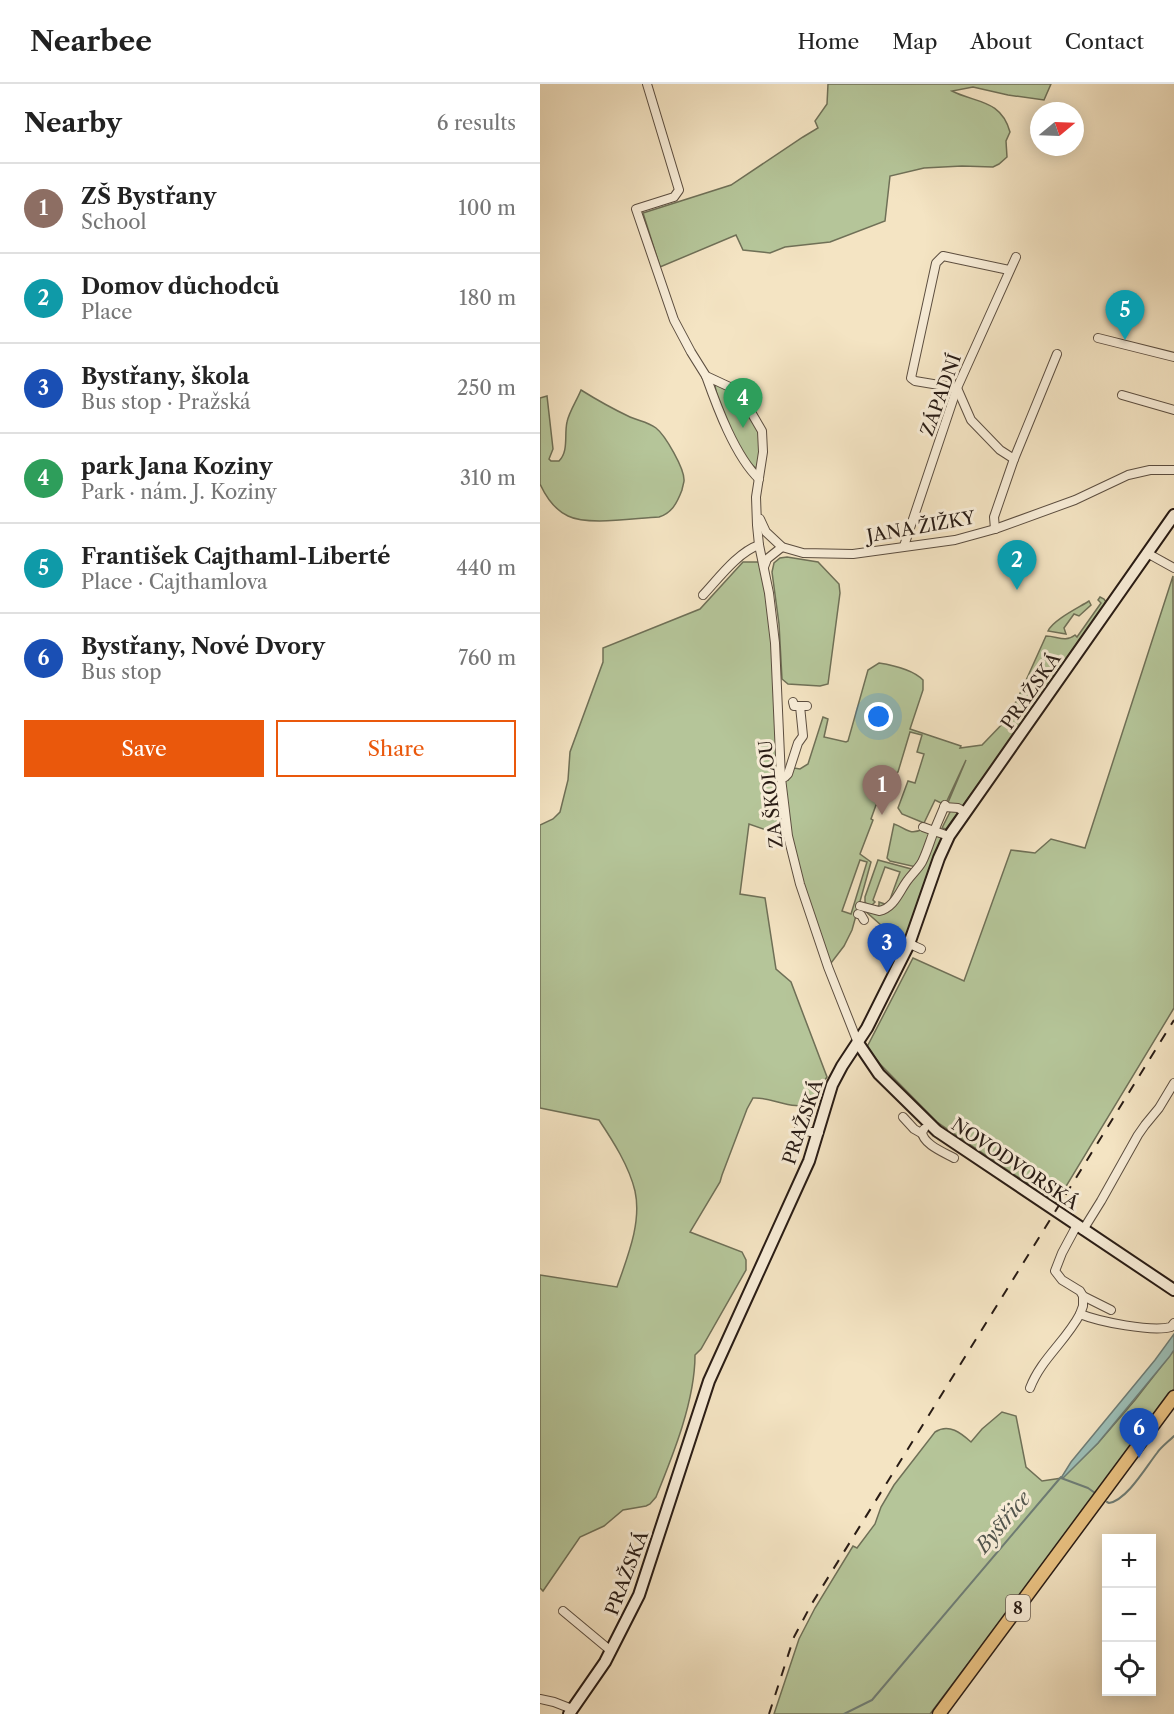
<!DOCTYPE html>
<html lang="en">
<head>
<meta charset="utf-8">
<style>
  :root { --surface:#fff; --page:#f2f2f2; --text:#222; --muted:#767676; --line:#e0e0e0; --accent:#ea580c }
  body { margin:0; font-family:"Libre Caslon Text",serif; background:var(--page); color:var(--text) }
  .controls { position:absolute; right:18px; bottom:18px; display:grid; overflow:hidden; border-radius:0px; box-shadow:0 3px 15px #0003 }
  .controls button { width:54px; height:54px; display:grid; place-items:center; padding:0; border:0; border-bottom:2px solid var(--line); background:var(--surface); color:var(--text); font:30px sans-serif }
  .compass { position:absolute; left:490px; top:18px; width:54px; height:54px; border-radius:50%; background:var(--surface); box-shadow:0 3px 15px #0003; rotate:71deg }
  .you { position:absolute; left:339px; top:633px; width:21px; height:21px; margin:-15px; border:4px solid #fff; border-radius:50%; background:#1a73e8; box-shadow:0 0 0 9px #1a73e833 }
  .badge { display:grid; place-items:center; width:39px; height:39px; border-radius:50%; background:var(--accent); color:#fff; font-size:20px; font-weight:700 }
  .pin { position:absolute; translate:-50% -50px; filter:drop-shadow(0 2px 3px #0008) }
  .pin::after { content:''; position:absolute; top:32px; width:21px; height:18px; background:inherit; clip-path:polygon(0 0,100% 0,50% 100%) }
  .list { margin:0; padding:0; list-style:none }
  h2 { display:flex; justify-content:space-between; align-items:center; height:78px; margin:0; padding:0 24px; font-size:26px }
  h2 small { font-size:20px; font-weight:400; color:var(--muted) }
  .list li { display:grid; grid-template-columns:39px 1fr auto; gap:18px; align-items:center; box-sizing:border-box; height:90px; padding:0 24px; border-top:2px solid var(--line) }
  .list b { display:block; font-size:22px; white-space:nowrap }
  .list p { margin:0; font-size:20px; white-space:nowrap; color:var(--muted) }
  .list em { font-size:20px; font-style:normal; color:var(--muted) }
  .actions { display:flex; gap:12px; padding:18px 24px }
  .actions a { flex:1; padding:14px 0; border:2px solid var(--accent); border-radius:0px; text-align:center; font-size:21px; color:var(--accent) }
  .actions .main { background:var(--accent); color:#fff }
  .icon { flex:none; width:33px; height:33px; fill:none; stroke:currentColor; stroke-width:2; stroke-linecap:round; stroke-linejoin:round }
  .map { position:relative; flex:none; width:634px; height:1630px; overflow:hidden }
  header { display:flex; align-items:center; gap:36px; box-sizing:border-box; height:84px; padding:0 30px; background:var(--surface); border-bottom:2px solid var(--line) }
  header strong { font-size:28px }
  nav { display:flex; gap:33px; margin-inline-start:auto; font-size:21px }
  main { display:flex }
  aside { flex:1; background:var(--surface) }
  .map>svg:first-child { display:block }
</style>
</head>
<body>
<header>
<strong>Nearbee</strong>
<nav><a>Home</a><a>Map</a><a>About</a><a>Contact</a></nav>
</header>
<main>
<aside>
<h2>Nearby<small>6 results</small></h2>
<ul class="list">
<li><span class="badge" style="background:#8d6e63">1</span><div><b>ZŠ Bystřany</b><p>School</p></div><em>100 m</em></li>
<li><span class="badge" style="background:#0f9aa8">2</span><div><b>Domov důchodců</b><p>Place</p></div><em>180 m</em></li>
<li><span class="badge" style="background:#1a4fb4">3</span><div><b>Bystřany, škola</b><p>Bus stop · Pražská</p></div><em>250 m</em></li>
<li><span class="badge" style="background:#2e9e5b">4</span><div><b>park Jana Koziny</b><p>Park · nám. J. Koziny</p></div><em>310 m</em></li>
<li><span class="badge" style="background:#0f9aa8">5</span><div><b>František Cajthaml-Liberté</b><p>Place · Cajthamlova</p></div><em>440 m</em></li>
<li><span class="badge" style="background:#1a4fb4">6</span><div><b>Bystřany, Nové Dvory</b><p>Bus stop</p></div><em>760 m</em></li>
</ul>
<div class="actions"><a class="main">Save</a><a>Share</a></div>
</aside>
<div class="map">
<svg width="634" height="1630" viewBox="0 0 634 1630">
  <rect width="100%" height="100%" fill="#f4e4c3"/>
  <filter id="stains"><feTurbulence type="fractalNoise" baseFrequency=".00333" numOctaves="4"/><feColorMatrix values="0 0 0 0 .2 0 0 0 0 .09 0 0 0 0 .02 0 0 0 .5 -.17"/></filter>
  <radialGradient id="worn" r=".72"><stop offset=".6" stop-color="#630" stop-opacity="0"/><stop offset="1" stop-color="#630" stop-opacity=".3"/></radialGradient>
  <!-- green -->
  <g fill="#b5c599" stroke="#6f7057" stroke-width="1.5" fill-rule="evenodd">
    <path d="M288 0H511L504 16 468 11 433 3 412 7C435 19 461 15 470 48L466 57 467 73 459 80 453 83 422 82 384 84 350 92 345 137 290 158 245 163 230 169 203 166 196 151 120 183 103 129 191 101 263 53 278 44 275 37 287 20Z"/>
    <path d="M175 300C195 305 216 333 220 353 222 363 220 376 220 386 204 382 175 316 175 300Z"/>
    <path d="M41 306C57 316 73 325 90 333 99 337 108 338 116 344 125 351 145 385 144 397 144 398 142 405 142 406 137 419 132 429 119 433 95 434 48 442 28 432 15 426 6 413 0 400V314L7 312 13 365 9 375 11 377H19C29 367 24 351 27 338 29 328 37 316 41 306Z"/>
    <polygon points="247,473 278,478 299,500 300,509 288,600 280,602 248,600 242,595 239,540 232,488 234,479 240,474"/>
    <path d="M203 478H221L232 559 244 744 226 746 209 740 200 810 225 814 236 885 251 898 287 993C282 1000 277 1013 271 1018 257 1029 230 1012 213 1014L207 1025 182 1091 180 1098 150 1148 202 1168 206 1176V1186L161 1265 155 1271C155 1317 133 1371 116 1413L110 1420 106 1422 83 1426 64 1442 40 1453 3 1507 0 1504V1191L77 1203C87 1174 102 1139 95 1107 89 1082 73 1057 59 1036L0 1024V741L13 735 20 728 28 696 30 668 63 578V564L160 525Z"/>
    <polygon points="633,492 634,924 516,1119 397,1038 340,980 327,963 373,874 424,897 471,766 495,769 511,755 545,764"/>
    <path d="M560 513 564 515 568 521 406 745 402 744 412 724 407 721 426 676 405 721 395 716 384 739 362 730 358 724 368 697 375 699 384 670 377 668 382 651 370 648 358 688 345 696 338 721H336L331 735 333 736 320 770 331 778 312 846 304 862 288 883 260 800 241 694 248 696 253 685 254 684 260 685 268 680 283 633 288 635 284 653 306 658 308 657 328 586 339 579C352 581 373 586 383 596V606L370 645 421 662 420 664 442 661 468 634 483 603 506 552C517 552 525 559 535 551L537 553 561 519 558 516ZM320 776 327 778 311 830 302 827Z"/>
    <path d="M549 517 551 521 539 532 534 530 524 544 526 550 508 547C513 536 538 524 549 517Z"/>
    <path d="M354 740C366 744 369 752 383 745L389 748 391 752 376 783 350 777 347 774Z"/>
    <polygon points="398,752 403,755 362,862 359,860 360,858 324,826 345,828 394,753"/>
    <path d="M338 776 375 786C364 797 353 827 336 825L339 821V818L348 821 360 788 345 783 333 816 335 818 332 821H327L325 818V813Z"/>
    <path d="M634 1266V1305L561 1404 390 1630H234L259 1555 275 1524 313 1462 317 1464 335 1440 341 1423 354 1401 395 1348C409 1339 421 1349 431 1358L442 1345 462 1328 476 1332 486 1383 502 1397 522 1394 558 1359 595 1316Z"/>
  </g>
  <!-- water -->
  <polygon fill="#9cbeb6" stroke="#6e7d76" stroke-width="1.5" points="634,1250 634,1266 630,1272 558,1359 523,1394 521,1394 531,1378 615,1276"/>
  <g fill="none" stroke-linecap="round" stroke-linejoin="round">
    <!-- stream -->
    <g stroke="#6e7d76" stroke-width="2">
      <polyline points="521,1394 548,1404 555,1409"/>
      <path d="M567 1418 569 1419C587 1416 606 1383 617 1369 621 1363 628 1358 634 1352"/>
      <polyline points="304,1630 332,1616 521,1393"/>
    </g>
    <!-- street casing -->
    <g stroke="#5c4e40" stroke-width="10">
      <g id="street">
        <polyline points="107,0 139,106 134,113 96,125 134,236 151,268 166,292 194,305 204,316 222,347 223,368 216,413 217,441 219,461 229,509 235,559 241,694 248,752 260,800 288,883 318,959"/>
        <polyline points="469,186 403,172 396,179 371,294 375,297 417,304 431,336 460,366 474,375"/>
        <polyline points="558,254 634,273"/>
        <path d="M166 292C177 323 195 372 219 395"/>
        <polyline points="582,311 634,326"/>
        <polyline points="220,435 226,448 242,463 263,469 313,470 415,456 455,445 535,416 588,391 610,386 634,386"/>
        <polyline points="455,445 454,433 474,375 517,270"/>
        <polyline points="364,462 417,304 476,173"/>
        <polyline points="607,469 634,484"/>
        <polyline points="224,483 227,475 242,463"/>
        <path d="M163 511C178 495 198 468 219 461"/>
        <polyline points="253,618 254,622 267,622"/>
        <polyline points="241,694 245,693 248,690 258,659 263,652 260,622"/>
        <polyline points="405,721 394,747 409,752"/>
        <polyline points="404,723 418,724 425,728"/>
        <path d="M320 822 339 827C354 824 359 808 367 797 372 790 378 785 382 778 387 768 390 757 394 747L383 743"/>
        <polyline points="318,830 321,831 324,836"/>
        <polyline points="370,860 381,865"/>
        <polyline points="363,1033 374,1045 381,1049 384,1045"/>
        <polyline points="259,1045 270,1048 279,1048"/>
        <path d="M382 1048C383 1060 403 1068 414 1074"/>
        <polyline points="537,1141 522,1169 515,1187 522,1196 540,1207 543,1212 571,1226"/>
        <polyline points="543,1146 561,1117 598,1051 605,1041 619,1024 634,999"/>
        <polyline points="540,1230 543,1222 543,1212"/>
        <path d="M490 1304C501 1275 526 1257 540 1230 560 1238 611 1248 631 1243L634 1239"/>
        <polyline points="23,1527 71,1567"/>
        <polyline points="0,1615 14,1618 32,1625"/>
      </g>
    </g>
    <!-- secondary casing -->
    <g stroke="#291c15" stroke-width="14">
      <g id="secondary">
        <polyline points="318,959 339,990 397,1047 634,1206"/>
        <polyline points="29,1630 65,1578 99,1511 169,1297 269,1077 292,1001 302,982 327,944 369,860 399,774 409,752 634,431"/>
      </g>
    </g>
    <!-- primary casing -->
    <g stroke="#291c15" stroke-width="15">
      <polyline id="primary" points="399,1630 634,1313"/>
    </g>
    <!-- street -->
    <use href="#street" stroke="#f8edd8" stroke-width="8"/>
    <!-- secondary -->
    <use href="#secondary" stroke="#f8edd8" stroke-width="10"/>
    <!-- primary -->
    <use href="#primary" stroke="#eac282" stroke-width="12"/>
    <!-- rail -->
    <polyline stroke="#291c15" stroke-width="2" stroke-dasharray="10 10" stroke-linecap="butt" points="229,1630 254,1553 271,1521 634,936"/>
  </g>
  <g text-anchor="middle" stroke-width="6" stroke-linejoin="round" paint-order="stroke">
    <!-- shield labels -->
    <rect fill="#f8edd8" stroke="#675b50" stroke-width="1.5" x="466" y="1511" width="24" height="26" rx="4.5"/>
    <g font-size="16" font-weight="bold" fill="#291c15">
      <text x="478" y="1530">8</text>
    </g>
    <!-- street labels -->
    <g font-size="18" fill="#291c15" stroke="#f8edd8">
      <text transform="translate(401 311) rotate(-70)" y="6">ZÁPADNÍ</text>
      <text transform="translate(381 443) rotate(-10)" y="6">JANA ŽIŽKY</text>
      <text transform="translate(491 607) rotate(-55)" y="6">PRAŽSKÁ</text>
      <text transform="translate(231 710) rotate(-96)" y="6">ZA ŠKOLOU</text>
      <text transform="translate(263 1038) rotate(-71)" y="6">PRAŽSKÁ</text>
      <text transform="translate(475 1080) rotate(34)" y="6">NOVODVORSKÁ</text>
      <text transform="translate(87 1489) rotate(-69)" y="6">PRAŽSKÁ</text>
    </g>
    <!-- water labels -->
    <g font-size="20" font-style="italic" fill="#51554d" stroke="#f8edd8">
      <text transform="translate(463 1438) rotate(-50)" y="7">Bystřice</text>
    </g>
  </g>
  <rect width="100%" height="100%" filter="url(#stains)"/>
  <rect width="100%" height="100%" fill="url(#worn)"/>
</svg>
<div class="controls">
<button>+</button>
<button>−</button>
<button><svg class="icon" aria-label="locate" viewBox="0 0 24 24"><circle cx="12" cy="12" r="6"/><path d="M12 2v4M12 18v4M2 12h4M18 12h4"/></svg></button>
</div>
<svg class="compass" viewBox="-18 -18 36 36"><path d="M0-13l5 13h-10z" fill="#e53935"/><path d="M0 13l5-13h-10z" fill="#767676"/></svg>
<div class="you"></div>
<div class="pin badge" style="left:342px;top:731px;background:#8d6e63">1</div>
<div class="pin badge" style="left:477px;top:506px;background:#0f9aa8">2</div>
<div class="pin badge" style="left:347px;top:889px;background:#1a4fb4">3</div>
<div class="pin badge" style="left:203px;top:344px;background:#2e9e5b">4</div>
<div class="pin badge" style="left:585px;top:256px;background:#0f9aa8">5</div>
<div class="pin badge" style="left:599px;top:1374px;background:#1a4fb4">6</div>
</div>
</main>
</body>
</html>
